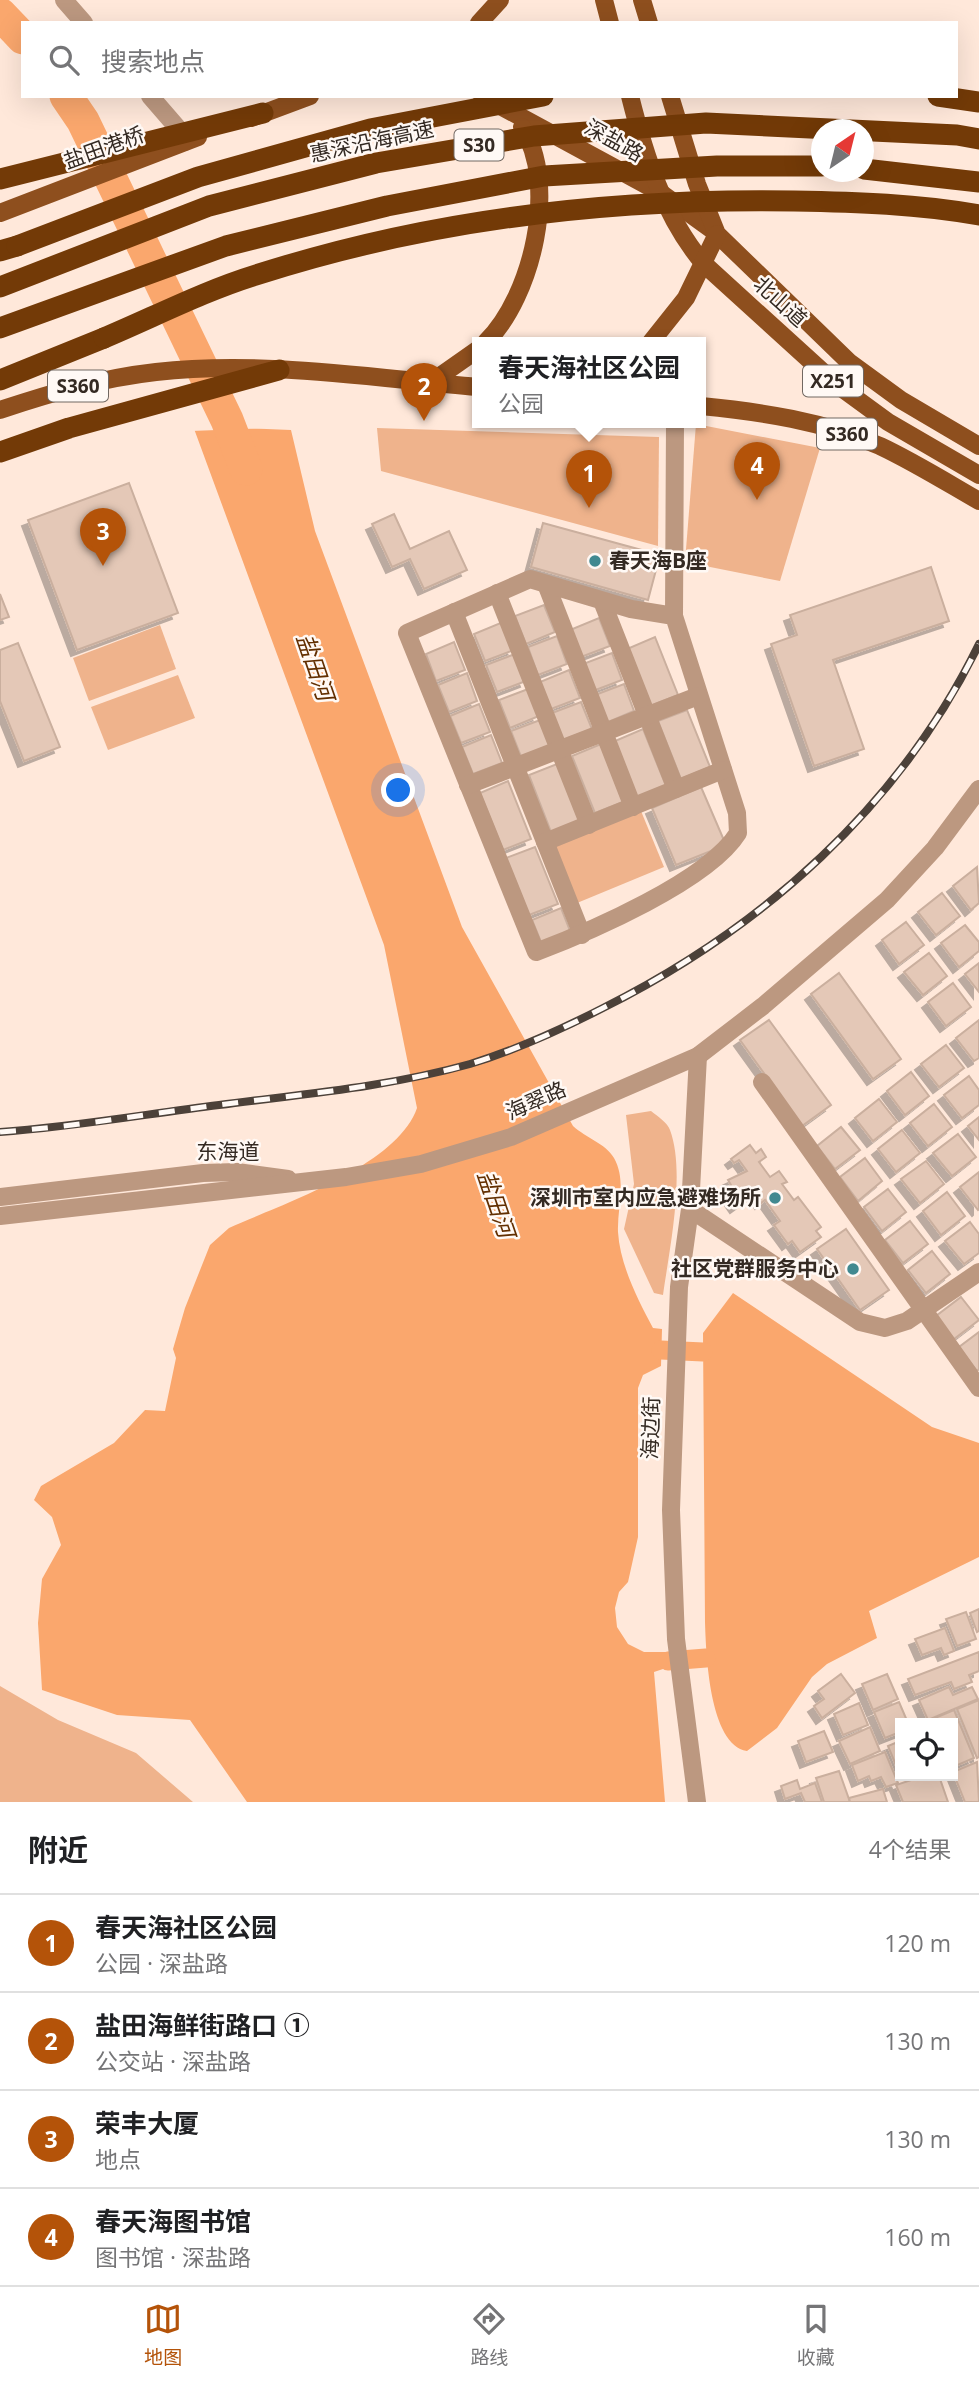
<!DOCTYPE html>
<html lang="zh">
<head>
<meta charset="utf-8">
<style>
  :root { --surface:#fff; --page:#f6f6f6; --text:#202124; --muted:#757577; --line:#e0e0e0; --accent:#b45309 }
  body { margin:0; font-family:"Open Sans","Noto Sans SC",sans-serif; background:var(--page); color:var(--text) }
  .controls { position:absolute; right:21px; bottom:21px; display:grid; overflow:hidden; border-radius:0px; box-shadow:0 7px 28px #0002 }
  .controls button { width:63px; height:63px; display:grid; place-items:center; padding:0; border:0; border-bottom:2px solid var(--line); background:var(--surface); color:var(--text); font:35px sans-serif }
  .compass { position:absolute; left:811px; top:119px; width:63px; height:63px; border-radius:50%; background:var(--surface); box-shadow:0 7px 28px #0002; rotate:35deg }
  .you { position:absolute; left:399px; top:791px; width:24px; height:24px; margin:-18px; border:5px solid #fff; border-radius:50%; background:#1a73e8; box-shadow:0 0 0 10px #1a73e833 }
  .badge { display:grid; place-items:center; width:46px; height:46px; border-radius:50%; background:var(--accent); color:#fff; font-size:23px; font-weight:700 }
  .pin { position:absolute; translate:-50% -58px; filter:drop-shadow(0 2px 4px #0008) }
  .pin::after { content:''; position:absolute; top:37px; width:24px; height:21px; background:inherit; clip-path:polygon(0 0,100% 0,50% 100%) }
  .popup { position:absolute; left:472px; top:337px; width:234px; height:91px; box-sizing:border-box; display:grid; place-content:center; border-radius:0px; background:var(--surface); filter:drop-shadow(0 2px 5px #0005); font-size:23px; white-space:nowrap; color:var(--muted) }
  .popup b { font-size:26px; color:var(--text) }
  .popup::after { content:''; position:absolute; left:50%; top:100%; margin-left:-14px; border:14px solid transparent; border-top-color:var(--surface) }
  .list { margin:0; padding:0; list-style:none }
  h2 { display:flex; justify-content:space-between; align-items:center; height:91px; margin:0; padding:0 28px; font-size:30px }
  h2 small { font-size:23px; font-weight:400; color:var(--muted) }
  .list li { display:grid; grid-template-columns:46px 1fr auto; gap:21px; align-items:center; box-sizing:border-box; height:98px; padding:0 28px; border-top:2px solid var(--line) }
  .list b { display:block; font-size:26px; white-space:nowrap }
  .list p { margin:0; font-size:23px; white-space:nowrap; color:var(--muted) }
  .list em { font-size:23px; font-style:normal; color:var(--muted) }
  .icon { flex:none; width:38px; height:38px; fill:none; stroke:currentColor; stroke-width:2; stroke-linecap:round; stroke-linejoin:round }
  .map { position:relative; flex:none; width:979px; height:1802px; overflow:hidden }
  .search { position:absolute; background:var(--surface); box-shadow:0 7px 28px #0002; left:21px; right:21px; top:21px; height:77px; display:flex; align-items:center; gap:18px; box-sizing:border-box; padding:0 24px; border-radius:0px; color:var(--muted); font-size:26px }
  .sheet { height:483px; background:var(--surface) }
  nav { display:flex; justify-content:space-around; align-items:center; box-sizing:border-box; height:98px; border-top:2px solid var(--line); background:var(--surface); font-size:19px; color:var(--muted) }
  nav a { display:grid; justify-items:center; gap:4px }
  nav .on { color:var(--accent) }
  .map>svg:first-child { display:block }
</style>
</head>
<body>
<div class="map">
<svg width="979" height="1802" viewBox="0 0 979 1802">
  <defs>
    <filter id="shadow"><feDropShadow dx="-6" dy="6" stdDeviation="0" flood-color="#0004"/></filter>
  </defs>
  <rect width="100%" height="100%" fill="#ffe8da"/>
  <!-- green -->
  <g fill="#efb38c">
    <polygon points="696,424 820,448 780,581 685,562"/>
    <polygon points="377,428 659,437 658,546 381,471"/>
    <polygon points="160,625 176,669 89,701 73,658"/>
    <polygon points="178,675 195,718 108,750 91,707"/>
    <polygon points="641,811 664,867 577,903 554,847"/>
    <path d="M651 1111C657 1116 668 1123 670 1130 686 1173 669 1251 663 1295L654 1293 624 1229 634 1184 626 1115Z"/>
    <polygon points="0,1686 58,1720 136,1753 193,1802 0,1802"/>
  </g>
  <!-- water -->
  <g fill="#faa76d">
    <path d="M193 426 291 430 315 531 462 927 573 1126C586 1138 605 1143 614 1158 627 1181 617 1208 618 1232 620 1265 638 1300 653 1328L662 1329 661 1366 643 1375 638 1388V1537L628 1582 619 1592 615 1608 617 1627 628 1644 644 1652H667L669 1667 654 1672 665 1802H247L190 1720 117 1715 42 1690 38 1623 42 1579 61 1545 52 1517 34 1500 41 1486 114 1443 145 1410 165 1411 176 1358 173 1349 185 1308 210 1245 229 1228C282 1204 397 1166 417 1108L384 945Z"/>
    <path d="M733 1293 932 1427 979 1443V1557L869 1611 877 1638 827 1664 812 1677 777 1728 747 1751C709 1745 706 1653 705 1622L703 1333Z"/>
  </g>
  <!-- pier -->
  <polygon fill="#ffe8da" points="193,423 291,426 293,427 191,431 190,426"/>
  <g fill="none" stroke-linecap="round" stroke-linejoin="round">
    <!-- canal -->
    <g stroke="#faa76d" stroke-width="19">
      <polyline points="661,1350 703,1352"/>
      <polyline points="668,1661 706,1658"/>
    </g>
    <!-- river -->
    <g stroke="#faa76d" stroke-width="33">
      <polyline points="0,14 23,38"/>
      <polyline points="66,96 83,121 227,420 246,469"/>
    </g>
  </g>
  <!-- building -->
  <g fill="#e4c8b7" stroke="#caaf9e" stroke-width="2" filter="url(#shadow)">
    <polygon points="129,483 178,613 77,650 28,520"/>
    <polygon points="394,514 410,549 449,531 467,570 424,589 410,559 392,567 372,524"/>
    <polygon points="543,523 660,555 648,600 531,567"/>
    <polygon points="931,567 949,621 833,660 864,749 814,766 771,644 797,635 790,615"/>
    <polygon points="0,594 9,617 0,620"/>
    <polygon points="544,605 555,632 526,644 515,616"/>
    <polygon points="599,618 610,646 581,657 570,630"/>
    <polygon points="503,622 514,650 485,661 474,634"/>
    <polygon points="557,636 567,664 538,675 528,647"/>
    <polygon points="655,637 678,695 650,706 627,649"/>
    <polygon points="454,642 465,670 436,681 426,654"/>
    <polygon points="18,643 60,747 24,761 0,701 0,650"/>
    <polygon points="612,653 622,680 593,691 583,664"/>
    <polygon points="515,654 526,681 497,692 486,665"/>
    <polygon points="569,670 580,698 551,709 540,682"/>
    <polygon points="467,673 477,701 449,712 438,685"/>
    <polygon points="624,684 634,711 606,723 595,695"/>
    <polygon points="528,689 539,716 510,728 499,700"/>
    <polygon points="581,702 592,729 563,740 552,713"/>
    <polygon points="479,704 490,732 461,743 450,716"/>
    <polygon points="687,710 710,767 681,779 658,721"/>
    <polygon points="540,720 551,747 522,759 511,731"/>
    <polygon points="643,729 666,786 637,798 615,741"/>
    <polygon points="491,735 502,763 473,774 462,747"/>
    <polygon points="601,744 623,802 595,813 572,756"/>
    <polygon points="557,764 580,821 551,832 529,775"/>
    <polygon points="508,781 531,839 503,850 480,793"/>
    <polygon points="701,787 726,845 676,865 652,808"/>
    <polygon points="535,847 558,904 529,915 506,858"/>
    <polygon points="977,867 979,903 971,910 953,886"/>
    <polygon points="942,893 960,916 936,935 918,912"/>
    <polygon points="561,908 572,936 543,947 532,920"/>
    <polygon points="906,922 924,945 899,964 882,940"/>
    <polygon points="965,925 979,942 979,951 959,967 941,943"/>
    <polygon points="929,953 947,976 923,995 904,972"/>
    <polygon points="979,963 979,992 965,974"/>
    <polygon points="839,973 901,1059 873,1079 811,994"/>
    <polygon points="953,983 971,1007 946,1026 928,1002"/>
    <polygon points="769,1020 831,1105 802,1126 740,1040"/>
    <polygon points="979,1020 979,1058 974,1061 956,1038"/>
    <polygon points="946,1045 964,1068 939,1087 921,1064"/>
    <polygon points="911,1072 929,1096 905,1115 887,1091"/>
    <polygon points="969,1076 979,1090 979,1105 962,1118 944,1095"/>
    <polygon points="879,1099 897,1122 873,1141 855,1118"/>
    <polygon points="934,1104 952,1127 928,1146 910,1123"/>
    <polygon points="979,1117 979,1140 968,1126"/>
    <polygon points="841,1127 860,1150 835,1169 817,1146"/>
    <polygon points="902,1130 920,1153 896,1172 878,1149"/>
    <polygon points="958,1134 976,1157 952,1176 933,1153"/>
    <polygon points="750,1145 756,1153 761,1149 766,1157 759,1162 770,1177 779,1171 787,1182 782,1184 794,1200 798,1197 821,1227 816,1231 821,1237 800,1252 792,1241 788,1244 774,1225 780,1221 765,1200 761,1203 754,1194 736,1207 724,1190 731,1185 728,1180 747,1171 739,1160 734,1163 731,1159"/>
    <polygon points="865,1158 882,1181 858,1201 840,1177"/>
    <polygon points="926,1161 944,1184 920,1203 901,1179"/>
    <polygon points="979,1172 979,1209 978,1210 960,1187"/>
    <polygon points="888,1189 906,1212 882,1231 864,1207"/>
    <polygon points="947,1192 965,1216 941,1235 923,1211"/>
    <polygon points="910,1221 928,1244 903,1263 885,1240"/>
    <polygon points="970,1222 979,1234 979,1253 964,1264 945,1241"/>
    <polygon points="846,1229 889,1290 860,1310 817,1249"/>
    <polygon points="932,1251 950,1274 926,1293 908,1270"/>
    <polygon points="961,1297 979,1320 954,1339 936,1316"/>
    <polygon points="979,1332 979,1369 977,1371 959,1347"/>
    <polygon points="979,1609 979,1631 977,1632 970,1613"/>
    <polygon points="966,1612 976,1639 957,1646 946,1619"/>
    <polygon points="945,1628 954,1651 944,1655 941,1648 922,1655 915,1639"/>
    <polygon points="979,1652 979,1671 969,1675 972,1682 954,1689 951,1682 915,1695 908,1679"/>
    <polygon points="841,1674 855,1693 822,1718 814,1706 824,1699 818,1691"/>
    <polygon points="887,1674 898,1699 873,1710 862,1684"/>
    <polygon points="949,1687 953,1695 972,1687 978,1699 928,1720 919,1700"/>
    <polygon points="979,1700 979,1757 977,1758 957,1709"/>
    <polygon points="899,1702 908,1723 900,1723 900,1732 885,1738 874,1712"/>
    <polygon points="859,1703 868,1725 843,1735 834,1714"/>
    <polygon points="954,1710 974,1758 953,1767 953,1723 931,1723 930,1720"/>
    <polygon points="870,1727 880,1751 850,1764 839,1741"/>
    <polygon points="824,1731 833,1752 806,1762 798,1741"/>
    <polygon points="900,1741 900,1775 888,1746"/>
    <polygon points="885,1752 898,1783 886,1787 881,1777 871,1781 869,1776 858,1781 852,1765"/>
    <polygon points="977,1762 979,1802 965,1802 953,1772"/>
    <polygon points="839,1771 850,1802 824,1802 816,1778"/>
    <polygon points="923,1776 939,1776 948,1802 903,1802 896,1785"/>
    <polygon points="797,1780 800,1789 815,1783 822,1802 805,1802 801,1793 785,1799 781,1786"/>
    <polygon points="883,1789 887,1802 850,1802 849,1798"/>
  </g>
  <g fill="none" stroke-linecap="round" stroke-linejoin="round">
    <!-- minor -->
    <g stroke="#bc9880" stroke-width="18">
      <polyline points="64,0 84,23"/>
      <polyline points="150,96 182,133 185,142"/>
      <polyline points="546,584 633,807"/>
      <polyline points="497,593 589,825"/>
      <polyline points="602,601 676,789"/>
      <polyline points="454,612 582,935"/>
      <path d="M674 616 631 609 530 579 407 633 536 952C589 932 708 881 738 833L737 813 674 616 675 422"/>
      <polyline points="468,785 698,696"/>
      <polyline points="545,842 723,770"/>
      <polyline points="762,1082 979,1388"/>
      <polyline points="0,1197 203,1173 237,1172 288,1179"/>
      <polyline points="690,1209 860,1322 885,1328 907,1321 979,1272"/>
      <polyline points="0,1216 346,1177 421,1164 511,1137 698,1056 763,1006 887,900 935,848 979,789"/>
      <polyline points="697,1802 676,1639 671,1510 679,1287 690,1209 698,1056"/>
    </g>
    <!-- major -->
    <g stroke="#8e4f1e" stroke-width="18">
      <polyline points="604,0 610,23"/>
      <polyline points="642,0 649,23"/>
      <polyline points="479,23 500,0"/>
      <polyline points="482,96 661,193 715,232"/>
      <path d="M630 96C645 156 664 217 704 264L836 384 888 422 979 475"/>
      <polyline points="670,96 697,184 717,234 849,362 901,400 979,446"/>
      <polyline points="251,118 310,96"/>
      <polyline points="0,213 198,137"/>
      <path d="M486 342C532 297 559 184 522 127"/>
      <polyline points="651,342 686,298 717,234"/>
      <polyline points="426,379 440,376 477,350"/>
      <path d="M701 406C762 412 823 421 880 446 914 462 946 482 979 501"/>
      <path d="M0 410C51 393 102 378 156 372 262 360 372 378 477 387"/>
    </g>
    <!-- highway -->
    <g stroke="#733a07" stroke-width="21">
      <polyline points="938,96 979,102"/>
      <polyline points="864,169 979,182"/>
      <polyline points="0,179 263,113"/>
      <polyline points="0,251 17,246"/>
      <polyline points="0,380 104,338"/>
      <polyline points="0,452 69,428 279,370"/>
    </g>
    <!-- rail casing -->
    <g stroke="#4c4139" stroke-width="8">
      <path id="rail" d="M0 1132C73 1127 146 1114 219 1105 303 1094 388 1087 470 1064 516 1050 560 1030 603 1008 763 928 900 806 979 644"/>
    </g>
    <!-- rail -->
    <use href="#rail" stroke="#fff9f5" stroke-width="5" stroke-dasharray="16" stroke-linecap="butt"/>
    <!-- highway-bridge -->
    <g stroke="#733a07" stroke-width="21">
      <polyline points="17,246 198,177 370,129 543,96"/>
      <polyline points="0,287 209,206 376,163 534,136 706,123 957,135 979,139"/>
      <polyline points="0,328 226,246 387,206 544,176 717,166 822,166"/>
      <path d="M104 338C154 317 204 291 256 275 430 219 612 198 794 201 855 202 919 204 979 215"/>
    </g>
  </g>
  <!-- markers -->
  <g fill="#418990" stroke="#fff9f5" stroke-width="2.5">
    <circle cx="595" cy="561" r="7"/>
    <circle cx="775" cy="1198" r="7"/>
    <circle cx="853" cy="1269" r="7"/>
  </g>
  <g text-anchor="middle" stroke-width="5" stroke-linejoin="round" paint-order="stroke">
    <!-- shield labels -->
    <g fill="#fff9f5" stroke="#716862" stroke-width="2">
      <rect x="454.5" y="129.5" width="49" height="31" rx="5"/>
      <rect x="803" y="365.5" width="60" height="31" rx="5"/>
      <rect x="48" y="370.5" width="60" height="31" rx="5"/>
      <rect x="817" y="418.5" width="60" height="31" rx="5"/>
    </g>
    <g font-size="19" font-weight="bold" fill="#342a23">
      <text x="479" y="152">S30</text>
      <text x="833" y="388">X251</text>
      <text x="78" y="393">S360</text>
      <text x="847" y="441">S360</text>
    </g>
    <!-- street labels -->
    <g font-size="21" fill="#342a23" stroke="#fff9f5">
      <text transform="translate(614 141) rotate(29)" y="7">深盐路</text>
      <text transform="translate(372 142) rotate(-12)" y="7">惠深沿海高速</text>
      <text transform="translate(104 148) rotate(-20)" y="7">盐田港桥</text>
      <text transform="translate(780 302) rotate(42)" y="7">北山道</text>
      <text transform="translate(536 1101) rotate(-24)" y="7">海翠路</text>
      <text x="228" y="1159">东海道</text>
      <text transform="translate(651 1428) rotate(-88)" y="7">海边街</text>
    </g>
    <!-- poi labels -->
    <g font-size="21" font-weight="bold" fill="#342a23" stroke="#fff9f5" text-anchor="end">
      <text x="609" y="568" text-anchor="start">春天海B座</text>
      <text x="761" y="1205">深圳市室内应急避难场所</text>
      <text x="839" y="1276">社区党群服务中心</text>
    </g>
    <!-- water labels -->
    <g font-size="23" font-style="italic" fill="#632f00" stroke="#fff9f5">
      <text transform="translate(315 667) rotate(71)" y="8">盐田河</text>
      <text transform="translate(496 1204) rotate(71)" y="8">盐田河</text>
    </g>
  </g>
</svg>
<div class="controls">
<button><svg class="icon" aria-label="locate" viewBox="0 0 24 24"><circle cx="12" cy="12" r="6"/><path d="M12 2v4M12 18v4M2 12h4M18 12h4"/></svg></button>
</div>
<svg class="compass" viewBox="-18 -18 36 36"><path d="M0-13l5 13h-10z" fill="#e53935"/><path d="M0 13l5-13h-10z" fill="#757577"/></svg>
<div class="you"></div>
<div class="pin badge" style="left:589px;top:508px">1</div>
<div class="popup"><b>春天海社区公园</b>公园</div>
<div class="pin badge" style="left:424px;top:421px">2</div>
<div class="pin badge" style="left:103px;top:566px">3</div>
<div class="pin badge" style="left:757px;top:500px">4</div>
<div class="search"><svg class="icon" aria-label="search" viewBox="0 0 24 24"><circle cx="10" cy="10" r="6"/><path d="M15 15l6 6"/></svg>搜索地点</div>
</div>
<section class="sheet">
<h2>附近<small>4个结果</small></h2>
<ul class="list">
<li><span class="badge">1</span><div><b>春天海社区公园</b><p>公园 · 深盐路</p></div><em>120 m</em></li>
<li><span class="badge">2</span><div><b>盐田海鲜街路口 ①</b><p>公交站 · 深盐路</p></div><em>130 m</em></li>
<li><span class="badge">3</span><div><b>荣丰大厦</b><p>地点</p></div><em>130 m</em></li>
<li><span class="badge">4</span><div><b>春天海图书馆</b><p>图书馆 · 深盐路</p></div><em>160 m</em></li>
</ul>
</section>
<nav>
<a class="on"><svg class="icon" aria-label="map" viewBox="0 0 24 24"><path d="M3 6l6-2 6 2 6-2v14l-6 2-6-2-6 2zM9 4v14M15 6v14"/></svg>地图</a>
<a><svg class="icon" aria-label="directions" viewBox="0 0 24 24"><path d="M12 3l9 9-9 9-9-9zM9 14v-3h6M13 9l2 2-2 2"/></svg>路线</a>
<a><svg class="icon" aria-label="saved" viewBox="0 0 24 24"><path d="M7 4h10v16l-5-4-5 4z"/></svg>收藏</a>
</nav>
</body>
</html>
